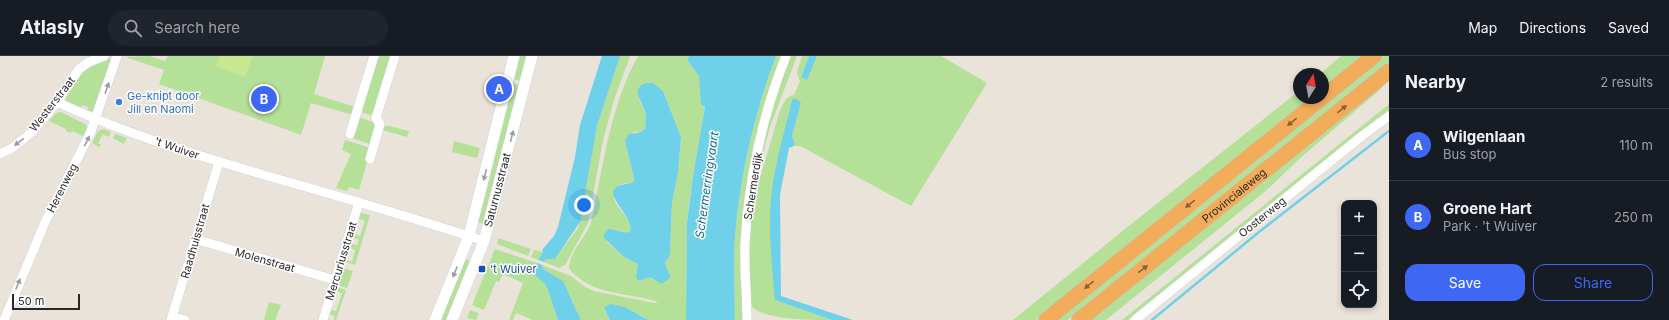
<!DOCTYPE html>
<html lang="en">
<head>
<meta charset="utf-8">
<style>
  :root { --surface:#171b24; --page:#20242c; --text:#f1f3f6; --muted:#9ea1a6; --line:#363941; --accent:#3e68f4 }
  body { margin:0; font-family:Inter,sans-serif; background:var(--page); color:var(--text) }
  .controls { position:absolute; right:12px; bottom:12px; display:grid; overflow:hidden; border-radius:8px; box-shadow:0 2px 6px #0003 }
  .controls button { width:36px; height:36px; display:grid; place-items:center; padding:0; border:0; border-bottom:1px solid var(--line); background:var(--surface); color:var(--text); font:20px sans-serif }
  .compass { position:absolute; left:1293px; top:12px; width:36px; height:36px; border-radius:50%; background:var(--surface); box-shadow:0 2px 6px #0003; rotate:11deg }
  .scale { position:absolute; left:12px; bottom:10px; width:68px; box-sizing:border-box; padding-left:4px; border:2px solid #282828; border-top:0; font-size:11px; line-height:14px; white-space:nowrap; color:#282828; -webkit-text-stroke:3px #fff; paint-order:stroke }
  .you { position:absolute; left:584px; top:149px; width:14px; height:14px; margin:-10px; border:3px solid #fff; border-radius:50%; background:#1a73e8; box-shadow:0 0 0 6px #1a73e833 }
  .badge { display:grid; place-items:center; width:26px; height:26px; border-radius:50%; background:var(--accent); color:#fff; font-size:13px; font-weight:700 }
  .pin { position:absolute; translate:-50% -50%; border:2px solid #fff; box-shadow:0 1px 4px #0006 }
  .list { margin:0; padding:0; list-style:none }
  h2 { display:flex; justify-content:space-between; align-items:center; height:52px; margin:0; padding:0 16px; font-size:17px }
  h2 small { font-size:13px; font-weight:400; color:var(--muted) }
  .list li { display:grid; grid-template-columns:26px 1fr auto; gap:12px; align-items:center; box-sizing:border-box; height:72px; padding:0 16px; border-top:1px solid var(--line) }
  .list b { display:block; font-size:15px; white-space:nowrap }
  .list p { margin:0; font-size:13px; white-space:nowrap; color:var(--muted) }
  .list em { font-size:13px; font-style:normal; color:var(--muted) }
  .actions { display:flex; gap:8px; padding:12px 16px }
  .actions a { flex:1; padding:9px 0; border:1px solid var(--accent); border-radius:12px; text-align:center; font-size:14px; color:var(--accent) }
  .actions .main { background:var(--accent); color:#fff }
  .icon { flex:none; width:22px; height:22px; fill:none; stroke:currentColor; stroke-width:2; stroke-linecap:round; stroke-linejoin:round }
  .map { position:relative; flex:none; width:1389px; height:264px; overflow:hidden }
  header { display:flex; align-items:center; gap:24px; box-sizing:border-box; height:56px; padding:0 20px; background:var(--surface); border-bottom:1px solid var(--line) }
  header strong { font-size:19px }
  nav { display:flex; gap:22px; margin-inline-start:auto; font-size:14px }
  .search { width:280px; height:36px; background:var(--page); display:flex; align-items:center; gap:10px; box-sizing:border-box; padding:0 14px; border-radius:22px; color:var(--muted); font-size:15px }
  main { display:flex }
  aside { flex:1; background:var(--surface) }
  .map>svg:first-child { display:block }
</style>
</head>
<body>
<header>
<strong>Atlasly</strong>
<div class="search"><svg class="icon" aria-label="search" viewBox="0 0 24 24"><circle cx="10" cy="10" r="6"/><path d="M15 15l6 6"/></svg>Search here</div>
<nav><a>Map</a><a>Directions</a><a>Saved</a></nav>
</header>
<main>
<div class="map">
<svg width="1389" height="264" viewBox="0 0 1389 264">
  <rect width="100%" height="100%" fill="#eae3da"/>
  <!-- green -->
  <g fill="#b4e098" fill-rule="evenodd">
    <polygon points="150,0 165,5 168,0 325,0 314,38 355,51 353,59 311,47 301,79 159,28 164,14 125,1"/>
    <polygon points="378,0 391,0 373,57 370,59 363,57 362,54"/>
    <polygon points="518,0 528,0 522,25 512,23"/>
    <polygon points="620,0 630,0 615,41 603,84 588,167 565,209 559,212 544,206 546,203 555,203 578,172 597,70"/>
    <path d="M638 0H689L687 4 699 20 705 51 690 140 687 167 686 264H649L641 259 604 253 610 264H581C570 240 568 226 543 213L542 209 571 220 585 231 593 235 655 247 658 246C628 236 590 240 569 212 570 195 585 182 591 167 603 111 610 50 638 0ZM663 35 681 81 678 116 672 147 670 197 669 202 665 206V210L668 214 660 227 650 221 642 224 636 221 638 208 624 201 607 186 613 173 627 177 630 176C634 164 616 153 614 142 614 139 615 135 615 132L621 128 634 126V122L625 85 634 76H642C650 66 644 53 639 44Z"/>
    <path d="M776 0H784L761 74 743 212 740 218V223H742L745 264H735C735 237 733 209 735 181 740 120 754 58 776 0Z"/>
    <polygon points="788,0 797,0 770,71 753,134 765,74"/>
    <path d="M802 0H809L801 21 807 24 817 0H941L987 27 911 150 800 90H794L795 87 792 80 801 47 792 44 782 87 775 244 832 264C811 264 774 264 756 254 751 251 750 246 748 241L749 160 780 54C784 47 786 40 794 39L800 25 797 17Z"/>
    <polygon points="1341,0 1366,0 1323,35 1323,18 1320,18"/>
    <polygon points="1382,0 1389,0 1389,10 1224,143 1204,154 1068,264 1054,264"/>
    <path d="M107 2 111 3 93 55 87 56 88 51 82 49 80 53 67 46 65 41C78 20 83 11 107 2Z"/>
    <polygon points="511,27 521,29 486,168 476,166"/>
    <polygon points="1381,30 1382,32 1299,103 1268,133 1106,264 1091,264"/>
    <polygon points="1299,35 1299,42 1314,42 1036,264 1013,264 1135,165"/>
    <polygon points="1389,48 1389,55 1323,106 1128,264 1122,264"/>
    <polygon points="61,56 85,68 87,72 83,80 72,75 71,77 66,75 66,73 49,65 56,57"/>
    <polygon points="361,62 373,66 376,71 371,86 369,88 355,83 353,81 359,63"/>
    <polygon points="385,70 389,70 409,75 407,81 382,74"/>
    <polygon points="104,73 111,76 109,81 103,78 98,87 101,89 99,91 92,87 98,75"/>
    <polygon points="115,78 127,82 124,88 113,82"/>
    <polygon points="345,84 371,92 359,134 349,131 347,135 336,132 351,98 342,94"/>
    <polygon points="454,85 480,92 477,102 452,96"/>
    <polygon points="358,156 370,159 355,209 345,206 346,204 352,206 355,194 350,192 351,188 357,189 359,184 351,181 352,177 360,180 365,165 357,162"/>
    <polygon points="498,182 531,193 528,200 497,188"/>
    <path d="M495 193 537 207 533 211C536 222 539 220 545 228 551 238 555 253 558 264H533L516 257 513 264H509L523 227 503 218 499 226 496 225 484 254 472 249Z"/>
    <polygon points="534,194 543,196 538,204 531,201"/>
    <polygon points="463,202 473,206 449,264 438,264"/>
    <polygon points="343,212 353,215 347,232 338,229"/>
    <polygon points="337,231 346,234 336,264 334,264 335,260 329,258 330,254 336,255 342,237 336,235"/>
    <polygon points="269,246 281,249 275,264 264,264"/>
    <polygon points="470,254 479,257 476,264 467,262"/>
  </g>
  <!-- pitch -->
  <polygon fill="#c8e793" points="220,0 253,0 245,21 216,10"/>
  <!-- water -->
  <g fill="#6fd0ea">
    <polygon points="602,0 620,0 597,70 580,166 555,203 546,203 544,206 538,204 543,196 542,194 554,180 558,171 575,101 580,69"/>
    <path d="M689 0H776C754 58 740 120 735 181 733 209 735 237 735 264H686L687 167 693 120 705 51 701 48 699 20 687 4Z"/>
    <polygon points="809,0 817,0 807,24 801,21"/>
    <path d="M646 27H653L663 35 681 81 678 116 672 147 670 197 669 202 665 206C665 212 670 216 670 222L663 227H660L650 221 642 224H638L636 221 638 208 624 201 604 182V178L609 173C616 173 624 178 630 176 634 163 613 148 613 135L617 130 634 126V122L625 85 629 78 642 76 645 72C646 67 646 61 645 56 642 45 630 33 646 27Z"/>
    <path d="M794 42 799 45 801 47 792 80 795 87 794 90 789 92 780 139 781 240 853 264H832L775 244C772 208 767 171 772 134 776 104 785 74 792 44Z"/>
    <polygon points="537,207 542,209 543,213 563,225 581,264 558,264 548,234 545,228 532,216 533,211"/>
    <polygon points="610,248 624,251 649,264 610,264 604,252"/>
  </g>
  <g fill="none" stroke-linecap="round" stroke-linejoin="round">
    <!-- stream -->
    <polyline stroke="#6fd0ea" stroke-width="2.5" points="1152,264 1259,176 1389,75"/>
    <!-- minor casing -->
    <g stroke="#d0d4e1" stroke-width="10">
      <g id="minor">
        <path d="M57 46C123 77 193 98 264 119 338 140 411 161 484 185"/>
        <polyline points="350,78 374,0"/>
        <polyline points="0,98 12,92 32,76 57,46 79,13 89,6 104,0"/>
        <polyline points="370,103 380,68 376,62 395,0"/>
        <polyline points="195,183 335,224"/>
        <polyline points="173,261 185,264"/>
        <polyline points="4,264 46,164 90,78 117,0"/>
        <polyline points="171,264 219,106"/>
        <polyline points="323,264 359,146"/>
        <path d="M747 264C747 239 744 213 745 188 748 126 763 57 786 0"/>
        <polyline points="1135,264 1362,80 1389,60"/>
      </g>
    </g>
    <!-- tertiary casing -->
    <g stroke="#d0d4e1" stroke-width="12">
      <g id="tertiary">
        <polyline points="435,264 469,180 514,0"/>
        <path id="s1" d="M452 264 484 185 532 0"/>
      </g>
    </g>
    <!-- trunk casing -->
    <g stroke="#c3c3c3" stroke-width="16">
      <g id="trunk">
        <polyline points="1323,41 1374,0"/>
        <polyline points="1046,264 1322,42"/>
        <path id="s2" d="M1079 264 1389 15"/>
      </g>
    </g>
    <!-- minor -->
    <use href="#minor" stroke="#fff" stroke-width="9"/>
    <!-- tertiary -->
    <use href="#tertiary" stroke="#fff" stroke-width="11"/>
    <!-- trunk -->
    <use href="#trunk" stroke="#f2ac5a" stroke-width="15"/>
  </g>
  <!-- one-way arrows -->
  <defs><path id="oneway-solid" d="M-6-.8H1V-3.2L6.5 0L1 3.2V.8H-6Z"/></defs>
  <g fill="#9e9e9e">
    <use href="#oneway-solid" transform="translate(107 32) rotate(-71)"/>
    <use href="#oneway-solid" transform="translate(512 80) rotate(-76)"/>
    <use href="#oneway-solid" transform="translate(87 85) rotate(-63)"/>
    <use href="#oneway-solid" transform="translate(19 86) rotate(142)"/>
    <use href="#oneway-solid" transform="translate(485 119) rotate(104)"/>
    <use href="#oneway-solid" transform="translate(455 216) rotate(112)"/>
    <use href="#oneway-solid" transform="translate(18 228) rotate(-67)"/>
  </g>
  <g fill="#83633e">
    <use href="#oneway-solid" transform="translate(1342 53) rotate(-39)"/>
    <use href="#oneway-solid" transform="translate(1292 66) rotate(141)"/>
    <use href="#oneway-solid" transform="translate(1190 148) rotate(141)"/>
    <use href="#oneway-solid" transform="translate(1143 213) rotate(-38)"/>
    <use href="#oneway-solid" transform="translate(1089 229) rotate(141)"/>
  </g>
  <!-- markers -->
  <circle fill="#3f7fe0" stroke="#fff" stroke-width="1.5" cx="119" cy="46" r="4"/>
  <rect fill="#1a4fb4" stroke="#fff" stroke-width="1.5" x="478" y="209" width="8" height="8" rx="2"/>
  <g text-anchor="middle" stroke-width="3" stroke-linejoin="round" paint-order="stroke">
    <!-- shop labels -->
    <g font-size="11" fill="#366cbe" stroke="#fff" text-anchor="start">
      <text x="127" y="44">Ge-knipt door<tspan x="127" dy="13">Jill en Naomi</tspan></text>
    </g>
    <!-- street labels -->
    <g font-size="11" fill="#282828" stroke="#fff">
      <text transform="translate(52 48) rotate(-52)" y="4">Westerstraat</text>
      <text transform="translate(177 92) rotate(19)" y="4">'t Wuiver</text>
      <text transform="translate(753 130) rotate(-81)" y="4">Schermerdijk</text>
      <text transform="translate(62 132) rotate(-63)" y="4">Herenweg</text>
      <text dy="4" stroke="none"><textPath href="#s1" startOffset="138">Saturnusstraat</textPath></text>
      <text dy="4" stroke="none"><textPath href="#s2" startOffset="199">Provincialeweg</textPath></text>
      <text transform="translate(1262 161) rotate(-39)" y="4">Oosterweg</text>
      <text transform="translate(195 185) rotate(-74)" y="4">Raadhuisstraat</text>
      <text transform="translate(265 204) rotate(16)" y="4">Molenstraat</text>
      <text transform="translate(341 205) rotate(-73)" y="4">Mercuriusstraat</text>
    </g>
    <!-- transit labels -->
    <g font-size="11" fill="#164399" stroke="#fff" text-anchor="start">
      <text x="490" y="217">'t Wuiver</text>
    </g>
    <!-- water labels -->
    <g font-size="12" font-style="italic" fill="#116d93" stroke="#fff">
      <text transform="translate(707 129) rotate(-82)" y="4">Schermerringvaart</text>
    </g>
  </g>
</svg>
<div class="controls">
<button>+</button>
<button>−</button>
<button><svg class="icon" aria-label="locate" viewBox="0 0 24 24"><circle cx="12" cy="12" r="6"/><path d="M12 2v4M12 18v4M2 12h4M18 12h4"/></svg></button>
</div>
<svg class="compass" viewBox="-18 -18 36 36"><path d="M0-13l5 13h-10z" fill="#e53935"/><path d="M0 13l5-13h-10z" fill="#9ea1a6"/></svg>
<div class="scale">50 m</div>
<div class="you"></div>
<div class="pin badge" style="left:499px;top:33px">A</div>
<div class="pin badge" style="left:264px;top:43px">B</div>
</div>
<aside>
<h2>Nearby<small>2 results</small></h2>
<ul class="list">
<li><span class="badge">A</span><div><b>Wilgenlaan</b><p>Bus stop</p></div><em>110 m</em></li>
<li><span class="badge">B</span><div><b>Groene Hart</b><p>Park · 't Wuiver</p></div><em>250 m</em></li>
</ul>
<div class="actions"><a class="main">Save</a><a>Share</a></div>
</aside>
</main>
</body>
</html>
